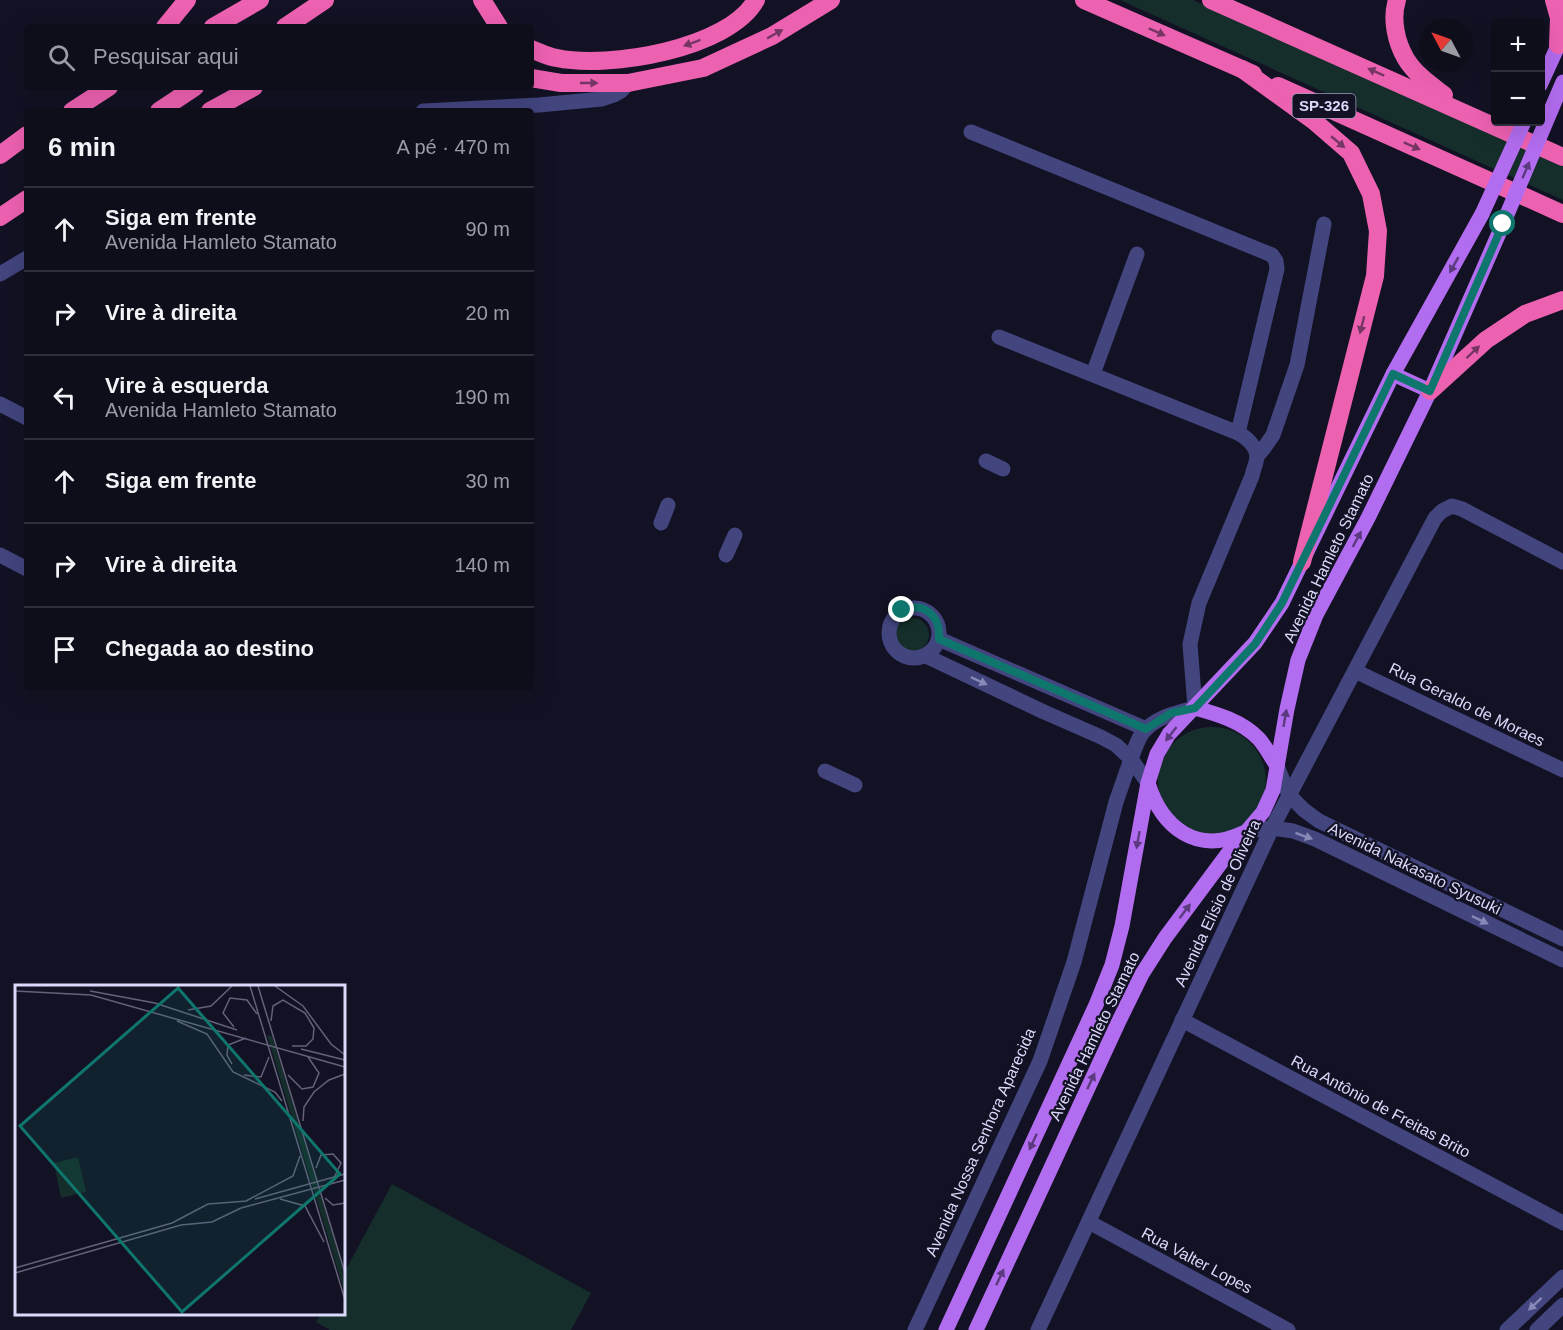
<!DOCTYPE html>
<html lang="pt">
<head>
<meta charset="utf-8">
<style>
  :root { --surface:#0e0e1b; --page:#171724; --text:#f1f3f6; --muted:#9b9ca3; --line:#2e2e3a }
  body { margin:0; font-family:Arial,sans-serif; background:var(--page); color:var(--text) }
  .controls { position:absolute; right:18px; top:18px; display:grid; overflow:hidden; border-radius:6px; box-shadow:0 6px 24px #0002 }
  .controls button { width:54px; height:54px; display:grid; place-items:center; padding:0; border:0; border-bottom:2px solid var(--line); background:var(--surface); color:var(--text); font:30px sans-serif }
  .compass { position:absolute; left:1419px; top:18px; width:54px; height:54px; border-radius:50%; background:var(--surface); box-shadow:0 6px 24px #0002; rotate:311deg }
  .stop { position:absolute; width:18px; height:18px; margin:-14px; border:4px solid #0f766e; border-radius:50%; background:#fff }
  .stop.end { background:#0f766e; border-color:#fff; box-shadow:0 2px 6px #0008 }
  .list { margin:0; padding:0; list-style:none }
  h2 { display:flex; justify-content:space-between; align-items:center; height:78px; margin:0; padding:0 24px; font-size:26px }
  h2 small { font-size:20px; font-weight:400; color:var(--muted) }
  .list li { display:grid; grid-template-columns:39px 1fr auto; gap:18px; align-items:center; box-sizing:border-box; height:84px; padding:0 24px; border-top:2px solid var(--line) }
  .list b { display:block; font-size:22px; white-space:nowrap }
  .list p { margin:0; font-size:20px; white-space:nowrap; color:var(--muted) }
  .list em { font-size:20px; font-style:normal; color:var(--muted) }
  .icon { flex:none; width:33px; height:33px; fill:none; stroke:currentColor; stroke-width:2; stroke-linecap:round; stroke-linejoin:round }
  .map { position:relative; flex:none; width:1563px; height:1330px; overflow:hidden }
  .search { position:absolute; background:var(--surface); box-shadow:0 6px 24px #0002; left:24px; top:24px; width:510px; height:66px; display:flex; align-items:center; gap:15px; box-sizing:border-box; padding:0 21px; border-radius:6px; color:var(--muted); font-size:22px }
  .panel { position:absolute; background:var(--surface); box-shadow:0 6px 24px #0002; left:24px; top:108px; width:510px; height:582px; border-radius:6px }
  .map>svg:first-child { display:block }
</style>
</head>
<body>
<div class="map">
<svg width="1563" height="1330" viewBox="0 0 1563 1330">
  <rect width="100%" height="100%" fill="#131224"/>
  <!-- green -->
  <g fill="#152e2b">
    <polygon points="1120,0 1193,0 1563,166 1563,200"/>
    <circle cx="912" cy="635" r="17"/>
    <circle cx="1212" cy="781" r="54"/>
    <polygon points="392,1184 591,1293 571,1330 330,1330 316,1322 321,1314 344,1314 344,1273"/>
  </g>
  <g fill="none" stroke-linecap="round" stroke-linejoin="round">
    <!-- minor -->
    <g stroke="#42457e" stroke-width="15">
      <polyline points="423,111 539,105 602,99 614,95 621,91 628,83"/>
      <polyline points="971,132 1272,255 1276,261 1277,269 1238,433"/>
      <polyline points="0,274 27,258"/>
      <path d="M999 337 1238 433C1246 437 1256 446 1257 456 1257 462 1253 470 1252 476L1199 603 1190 644 1195 708C1178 712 1160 716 1146 729 1138 736 1135 749 1131 759L1148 783"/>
      <polyline points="1093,374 1137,254"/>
      <polyline points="0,404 27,418"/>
      <polyline points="1257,456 1264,448 1273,435 1297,365 1324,224"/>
      <polyline points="986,461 1003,469"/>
      <polyline points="661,523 668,505"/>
      <polyline points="0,555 27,569"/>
      <polyline points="726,555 735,535"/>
      <circle cx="914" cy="633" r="25"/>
      <polyline points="939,639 1146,729"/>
      <polyline points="1355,671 1563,770"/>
      <polyline points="1277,766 1289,795 1304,810 1319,821 1563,939"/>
      <polyline points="825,771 855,785"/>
      <polyline points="1247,831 1272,828 1293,831 1315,839 1563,960"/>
      <polyline points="1182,1020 1563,1223"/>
      <polyline points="1089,1222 1288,1330"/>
      <polyline points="915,1330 1040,1061 1074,962 1116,802 1131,759 1116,745 1101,737 1044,712 926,656"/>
      <polyline points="1038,1330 1272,828 1435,518 1442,511 1452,506 1462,509 1563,562"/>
      <polyline points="1507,1330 1563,1277"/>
      <polyline points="1537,1330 1563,1305"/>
    </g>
    <!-- major -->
    <g stroke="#b26cef" stroke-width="15">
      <polyline points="1540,85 1563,35"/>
      <polyline points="1551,110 1563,82"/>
      <polyline points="1393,374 1430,391"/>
      <path d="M1195 708C1217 714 1242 721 1259 739 1266 747 1271 757 1277 766"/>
      <path d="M1148 783C1162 828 1197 855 1243 833"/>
      <polyline points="946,1330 1096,1005 1112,965 1122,926 1148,783 1157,754 1169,734 1255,643 1282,603 1393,374 1482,214"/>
      <polyline points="976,1330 1118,1023 1142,974 1165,938 1229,852 1263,812 1273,790 1287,709 1298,660 1316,615 1368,518 1430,391 1503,224"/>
    </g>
    <!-- highway -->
    <g stroke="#ed61b1" stroke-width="18">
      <polyline points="482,0 499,27"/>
      <polyline points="1084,0 1253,74"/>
      <polyline points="1211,0 1563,157"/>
      <path d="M1397 0C1391 19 1396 42 1406 59 1415 74 1431 85 1444 95"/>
      <polyline points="1554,0 1559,18 1558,45"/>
      <polyline points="165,27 187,0"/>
      <polyline points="213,27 260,0"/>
      <polyline points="285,27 325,0"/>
      <path d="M531 49C539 52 548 57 557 58 608 69 729 49 756 0"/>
      <polyline points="1242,69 1314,121 1351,153 1371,194 1378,231 1375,276 1302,562"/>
      <polyline points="531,78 561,83 628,83 703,68 772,36 831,0"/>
      <polyline points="1278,86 1563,214"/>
      <polyline points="72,111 109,87"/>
      <polyline points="159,111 195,87"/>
      <polyline points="210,111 254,87"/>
      <polyline points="0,155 27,135"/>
      <polyline points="0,217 27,199"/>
      <polyline points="1430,391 1486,340 1525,314 1563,300"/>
    </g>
    <!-- major-bridge -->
    <g stroke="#b26cef" stroke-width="15">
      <polyline points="1482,214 1524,122"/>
      <polyline points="1503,224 1551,110"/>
    </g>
  </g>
  <!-- one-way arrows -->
  <defs><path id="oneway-solid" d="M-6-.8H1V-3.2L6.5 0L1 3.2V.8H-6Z" transform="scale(1.5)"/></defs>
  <g fill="#753663">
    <use href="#oneway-solid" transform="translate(1157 32) rotate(24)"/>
    <use href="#oneway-solid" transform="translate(775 34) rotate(-29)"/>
    <use href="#oneway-solid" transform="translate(692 43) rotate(160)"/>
    <use href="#oneway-solid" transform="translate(1376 72) rotate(-156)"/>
    <use href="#oneway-solid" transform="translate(589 83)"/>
    <use href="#oneway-solid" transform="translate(1338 142) rotate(40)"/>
    <use href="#oneway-solid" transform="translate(1412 146) rotate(24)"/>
    <use href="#oneway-solid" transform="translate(1362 325) rotate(104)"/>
    <use href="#oneway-solid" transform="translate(1473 352) rotate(-43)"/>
  </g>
  <g fill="#5b3a7f">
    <use href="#oneway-solid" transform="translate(1526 170) rotate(-67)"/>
    <use href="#oneway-solid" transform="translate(1454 265) rotate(119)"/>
    <use href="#oneway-solid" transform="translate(1357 539) rotate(-62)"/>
    <use href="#oneway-solid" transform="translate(1285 718) rotate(-80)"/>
    <use href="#oneway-solid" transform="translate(1171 734) rotate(128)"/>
    <use href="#oneway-solid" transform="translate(1138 840) rotate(100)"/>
    <use href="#oneway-solid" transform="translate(1185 911) rotate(-53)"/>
    <use href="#oneway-solid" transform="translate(1091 1081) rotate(-65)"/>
    <use href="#oneway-solid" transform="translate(1033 1142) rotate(115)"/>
    <use href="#oneway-solid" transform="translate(1000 1277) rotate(-65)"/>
  </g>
  <g fill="#8688b6">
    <use href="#oneway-solid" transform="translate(979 681) rotate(25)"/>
    <use href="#oneway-solid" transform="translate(1304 836) rotate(20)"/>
    <use href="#oneway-solid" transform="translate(1480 920) rotate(26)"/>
    <use href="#oneway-solid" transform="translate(1535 1304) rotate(137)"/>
  </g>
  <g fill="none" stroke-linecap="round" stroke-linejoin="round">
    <!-- route -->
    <path stroke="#0f766e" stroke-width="8" d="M902 610C924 601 941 616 939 639L1146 729 1171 713 1195 708 1255 644 1282 603 1393 374 1430 391 1503 224"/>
  </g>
  <g text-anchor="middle" stroke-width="4.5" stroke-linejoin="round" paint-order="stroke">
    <!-- shield labels -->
    <rect fill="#131224" stroke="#9e9dba" stroke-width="1.5" x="1292.5" y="94" width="63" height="24" rx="4.5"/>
    <g font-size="15" font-weight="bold" fill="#dad9fb">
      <text x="1324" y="111">SP-326</text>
    </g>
    <!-- street labels -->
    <g font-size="16" fill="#dad9fb" stroke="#131224">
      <text transform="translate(1328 558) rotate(-64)" y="6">Avenida Hamleto Stamato</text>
      <text transform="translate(1467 704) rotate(26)" y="6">Rua Geraldo de Moraes</text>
      <text transform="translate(1415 868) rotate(26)" y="6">Avenida Nakasato Syusuki</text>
      <text transform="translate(1217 903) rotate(-65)" y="6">Avenida Elísio de Oliveira</text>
      <text transform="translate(1094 1036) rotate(-64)" y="6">Avenida Hamleto Stamato</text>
      <text transform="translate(1381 1106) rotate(28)" y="6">Rua Antônio de Freitas Brito</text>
      <text transform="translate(980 1142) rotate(-66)" y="6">Avenida Nossa Senhora Aparecida</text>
      <text transform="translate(1197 1260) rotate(28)" y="6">Rua Valter Lopes</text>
    </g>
  </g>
  <!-- overview -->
  <g transform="translate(15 985)">
    <rect width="330" height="330" fill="#131224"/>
    <path d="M252 50 257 51 327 280 330 309ZM63 172 71 207 46 213 39 178Z" fill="#152e2b"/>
    <path fill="none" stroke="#63627a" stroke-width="1.5" d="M235 1 330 315M243 1 330 288M260 1 288 21 316 59 330 70M0 6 76 10 330 82M75 6 140 18 222 45M173 25 196 21 217 1M162 36 192 49 218 87 260 107 267 116M256 36 258 21 268 15 290 28 299 43 298 54 291 61H277M219 42 208 28 215 13 232 15 242 29M286 64 330 75M217 79 212 70 213 60 231 53M229 90 246 92 254 72M273 90 287 104 298 102 304 88 293 72M288 136 289 122 299 107 314 95 330 89M301 183 306 170 318 169 326 178 319 193M310 213 318 220 330 218M240 214 330 189M265 214 290 221 309 257M231 216 278 191 285 171M0 283 157 238 193 219 232 216M0 288 166 240 197 237 226 223 330 195"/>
    <path fill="#0f766e" fill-opacity="0.15" stroke="#0f766e" stroke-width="3" d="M163 3 325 189 167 327 5 141Z"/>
    <rect width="330" height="330" fill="none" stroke="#dad9fb" stroke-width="3"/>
  </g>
</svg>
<div class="controls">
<button>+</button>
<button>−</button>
</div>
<svg class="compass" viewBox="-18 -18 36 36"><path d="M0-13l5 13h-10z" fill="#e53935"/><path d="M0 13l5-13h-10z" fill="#9b9ca3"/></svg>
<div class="stop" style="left:1503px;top:224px"></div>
<div class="stop end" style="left:902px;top:610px"></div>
<div class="search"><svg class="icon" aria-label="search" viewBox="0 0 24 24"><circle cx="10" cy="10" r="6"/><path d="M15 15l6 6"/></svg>Pesquisar aqui</div>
<section class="panel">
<h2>6 min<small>A pé · 470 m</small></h2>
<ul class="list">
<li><svg class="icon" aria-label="ahead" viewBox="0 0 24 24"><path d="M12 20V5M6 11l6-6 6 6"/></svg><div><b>Siga em frente</b><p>Avenida Hamleto Stamato</p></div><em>90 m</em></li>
<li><svg class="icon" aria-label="right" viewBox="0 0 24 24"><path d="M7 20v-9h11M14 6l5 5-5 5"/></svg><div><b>Vire à direita</b></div><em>20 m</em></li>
<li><svg class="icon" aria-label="left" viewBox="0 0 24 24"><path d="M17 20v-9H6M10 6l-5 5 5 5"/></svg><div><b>Vire à esquerda</b><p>Avenida Hamleto Stamato</p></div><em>190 m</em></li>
<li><svg class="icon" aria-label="ahead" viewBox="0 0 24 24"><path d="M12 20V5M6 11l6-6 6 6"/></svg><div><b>Siga em frente</b></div><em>30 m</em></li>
<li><svg class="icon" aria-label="right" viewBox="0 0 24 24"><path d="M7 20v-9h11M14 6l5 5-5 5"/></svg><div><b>Vire à direita</b></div><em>140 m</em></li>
<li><svg class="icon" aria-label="arrive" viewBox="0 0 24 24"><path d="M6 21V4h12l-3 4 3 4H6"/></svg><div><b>Chegada ao destino</b></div></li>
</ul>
</section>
</div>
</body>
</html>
